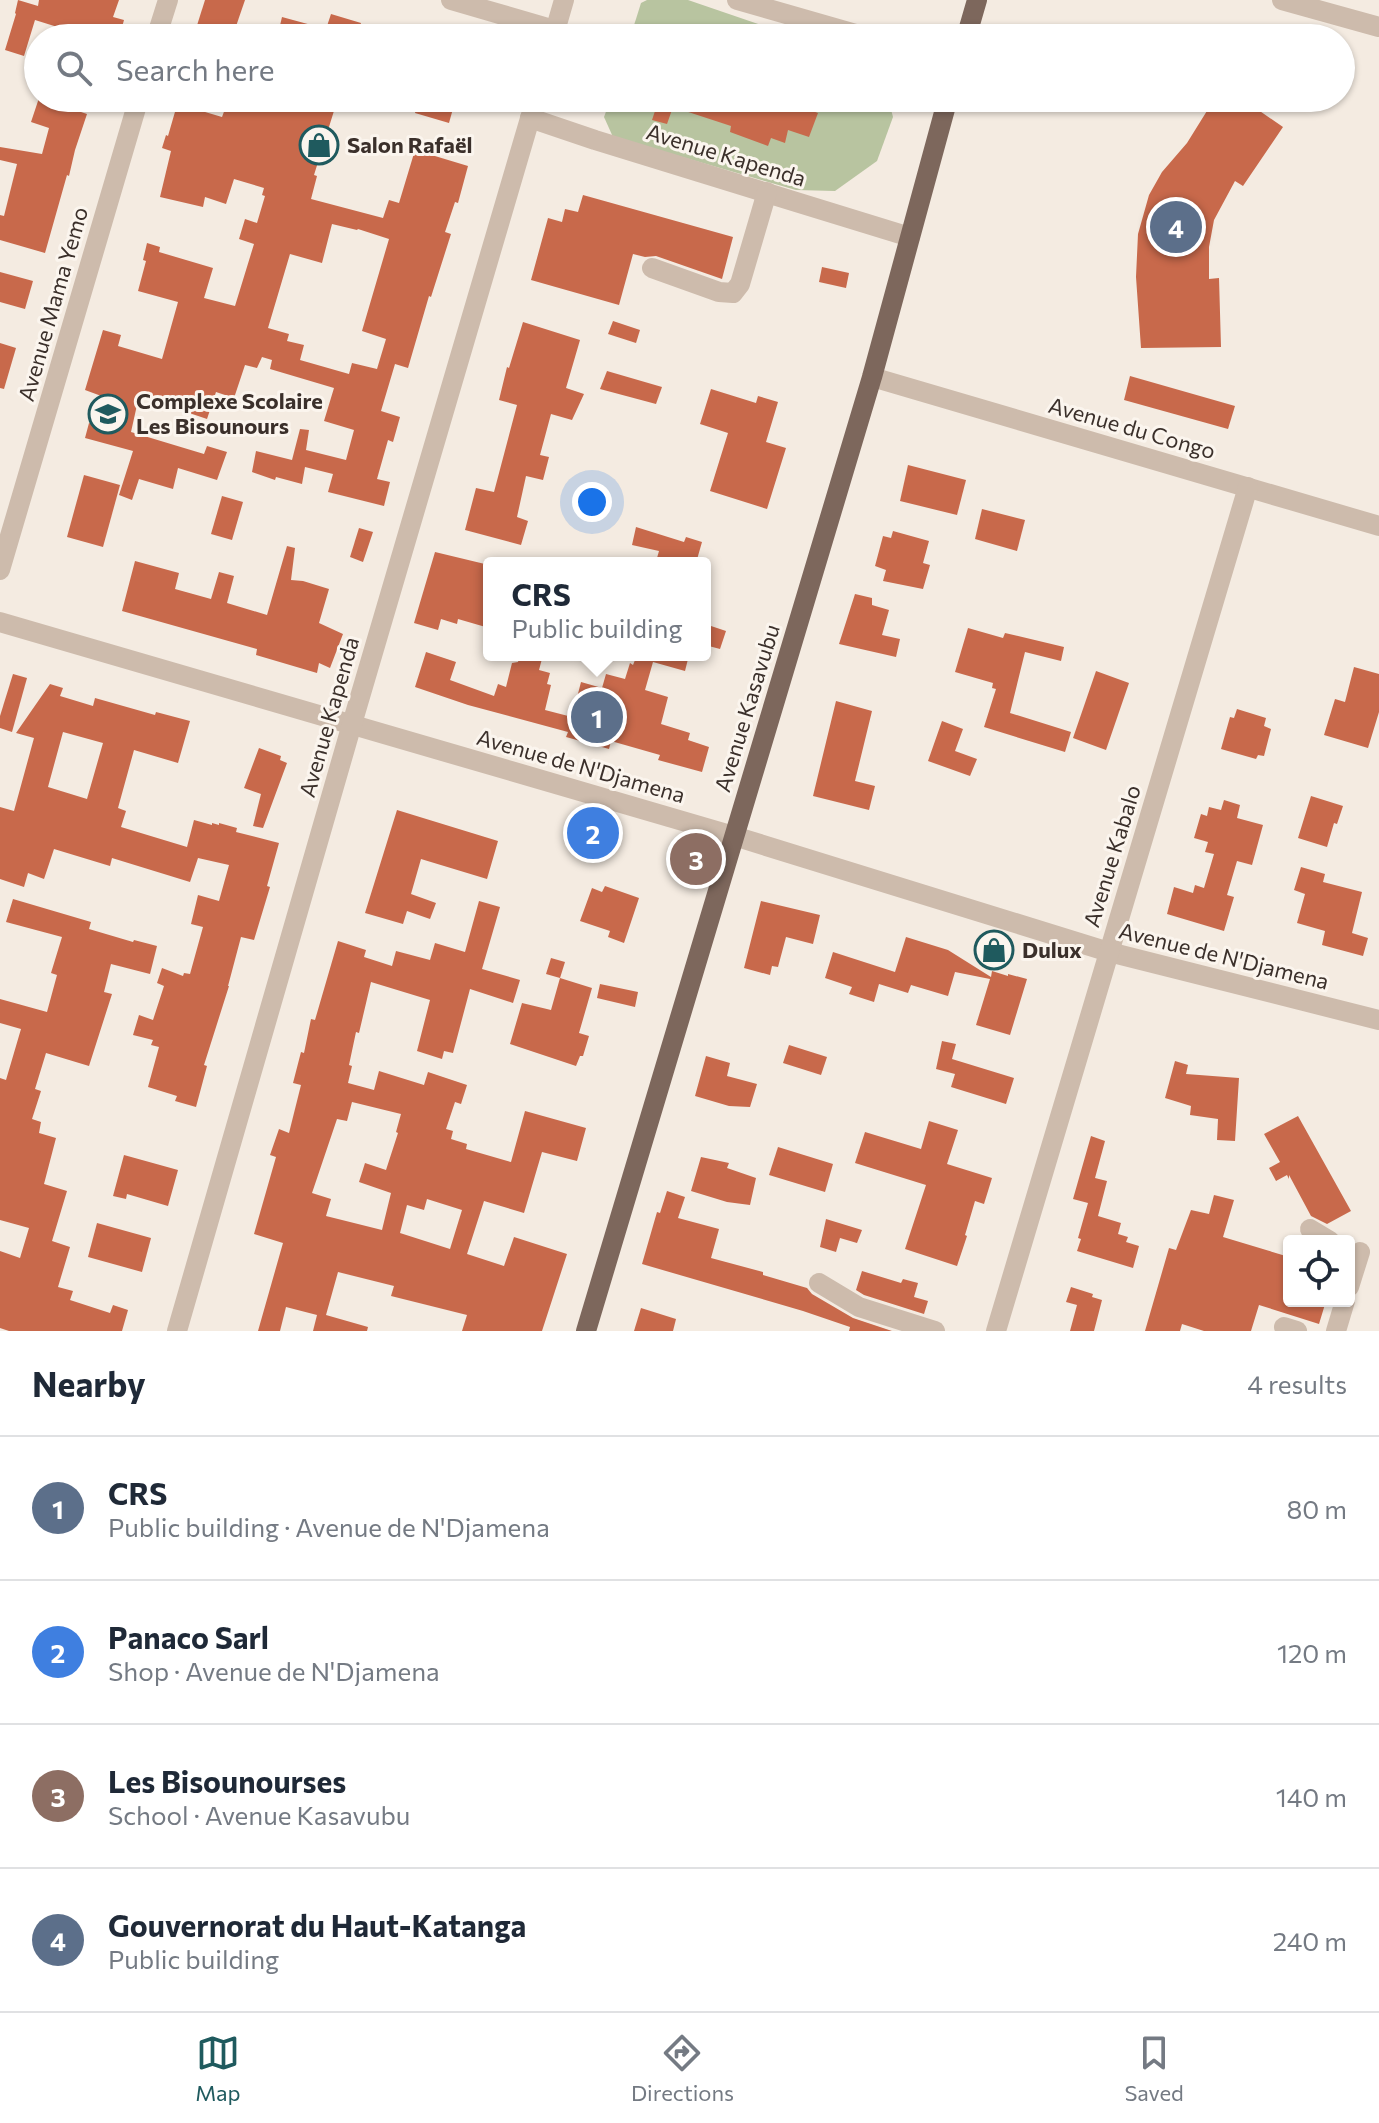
<!DOCTYPE html>
<html lang="en">
<head>
<meta charset="utf-8">
<style>
  :root { --surface:#fff; --page:#f6f6f7; --text:#1f2937; --muted:#747a83; --line:#e0e1e3; --accent:#1f5a5e }
  body { margin:0; font-family:Commissioner,sans-serif; background:var(--page); color:var(--text) }
  .controls { position:absolute; right:24px; bottom:24px; display:grid; overflow:hidden; border-radius:8px; box-shadow:0 2px 6px #0004 }
  .controls button { width:72px; height:72px; display:grid; place-items:center; padding:0; border:0; border-bottom:2px solid var(--line); background:var(--surface); color:var(--text); font:40px sans-serif }
  .you { position:absolute; left:592px; top:502px; width:28px; height:28px; margin:-20px; border:6px solid #fff; border-radius:50%; background:#1a73e8; box-shadow:0 0 0 12px #1a73e833 }
  .badge { display:grid; place-items:center; width:52px; height:52px; border-radius:50%; background:var(--accent); color:#fff; font-size:26px; font-weight:700 }
  .pin { position:absolute; translate:-50% -50%; border:4px solid #fff; box-shadow:0 2px 8px #0006 }
  .popup { position:absolute; left:483px; top:557px; width:228px; height:104px; box-sizing:border-box; display:grid; place-content:center; border-radius:8px; background:var(--surface); filter:drop-shadow(0 2px 6px #0005); font-size:26px; white-space:nowrap; color:var(--muted) }
  .popup b { font-size:30px; color:var(--text) }
  .popup::after { content:''; position:absolute; left:50%; top:100%; margin-left:-16px; border:16px solid transparent; border-top-color:var(--surface) }
  .list { margin:0; padding:0; list-style:none }
  h2 { display:flex; justify-content:space-between; align-items:center; height:104px; margin:0; padding:0 32px; font-size:34px }
  h2 small { font-size:26px; font-weight:400; color:var(--muted) }
  .list li { display:grid; grid-template-columns:52px 1fr auto; gap:24px; align-items:center; box-sizing:border-box; height:144px; padding:0 32px; border-top:2px solid var(--line) }
  .list b { display:block; font-size:30px; white-space:nowrap }
  .list p { margin:0; font-size:26px; white-space:nowrap; color:var(--muted) }
  .list em { font-size:26px; font-style:normal; color:var(--muted) }
  .icon { flex:none; width:44px; height:44px; fill:none; stroke:currentColor; stroke-width:2; stroke-linecap:round; stroke-linejoin:round }
  .map { position:relative; flex:none; width:1379px; height:1331px; overflow:hidden }
  .search { position:absolute; background:var(--surface); box-shadow:0 2px 6px #0004; left:24px; right:24px; top:24px; height:88px; display:flex; align-items:center; gap:20px; box-sizing:border-box; padding:0 28px; border-radius:44px; color:var(--muted); font-size:30px }
  .sheet { height:680px; background:var(--surface) }
  nav { display:flex; justify-content:space-around; align-items:center; box-sizing:border-box; height:112px; border-top:2px solid var(--line); background:var(--surface); font-size:22px; color:var(--muted) }
  nav a { display:grid; justify-items:center; gap:4px }
  nav .on { color:var(--accent) }
  .map>svg:first-child { display:block }
</style>
</head>
<body>
<div class="map">
<svg width="1379" height="1331" viewBox="0 0 1379 1331">
  <rect width="100%" height="100%" fill="#f4ebe1"/>
  <!-- green -->
  <g fill="#b8c4a0">
    <polygon points="647,0 688,0 799,38 630,38 641,3"/>
    <polygon points="611,98 888,98 893,117 877,161 835,191 796,190 613,137 604,117"/>
  </g>
  <!-- building -->
  <g fill="#c8694b" fill-rule="evenodd">
    <polygon points="18,0 38,6 39,0 119,0 113,17 124,20 119,38 64,38 67,30 35,20 24,56 5,50 16,14 15,13"/>
    <polygon points="205,0 245,0 232,38 193,38"/>
    <polygon points="331,14 361,23 357,38 277,38 282,17 326,29"/>
    <polygon points="39,98 87,114 75,150 69,176 67,175 45,253 0,240 0,215 4,216 17,164 0,160 0,147 42,154 49,128 31,122"/>
    <path d="M179 98H197L195 109 222 117 225 109 232 111 236 98H338L314 175 317 176 311 199 383 218 389 200 399 203 415 150 468 166 458 203 455 202 445 232 451 234 431 297 429 296 408 368 395 364 381 411 400 417 393 442 388 440 377 479 390 482 384 506 328 492 333 474 305 467 302 484 276 477 275 480 252 472 256 451 292 460 300 429 309 430 306 450 346 460 354 430 324 421 334 388 270 369 272 360 262 357 257 368 245 365 234 398 216 392 207 419 139 396 131 432 204 454 207 446 227 452 217 480 178 468 173 489 139 479 132 500 119 495 133 451 85 438 89 423 95 425 104 397 85 390 103 330 121 335 118 346 162 359 178 302 138 291 146 261 143 260 147 243 160 247 159 252 213 268 204 298 235 306 254 244 239 239 245 219 257 223 265 196 262 195 264 188 234 179 226 204 205 197 203 207 160 197 171 151 162 148 166 135 168 136ZM332 224 357 230 358 229 389 239 362 331 386 339 377 369 352 363 349 374 300 360 304 345 287 341 289 334 268 328 290 254 322 263Z"/>
    <polygon points="419,98 456,98 449,123 415,113"/>
    <polygon points="654,98 798,98 796,105 818,113 809,137 788,130 785,143 771,138 768,146 730,132 731,126 673,107 667,124 652,120 658,102 654,101"/>
    <polygon points="1215,98 1241,98 1283,127 1243,186 1235,181 1214,220 1209,247 1209,279 1219,278 1221,347 1141,348 1136,277 1138,234 1149,195 1162,172 1187,143"/>
    <polygon points="583,195 733,237 722,279 656,256 645,257 633,254 619,305 531,280 548,218 562,222 565,209 578,212"/>
    <polygon points="822,267 849,273 846,288 819,282"/>
    <polygon points="0,272 33,281 25,309 0,302"/>
    <polygon points="613,321 640,330 636,343 608,334"/>
    <polygon points="523,322 580,340 566,388 584,394 572,420 551,414 540,455 549,457 543,480 526,476 517,517 528,521 521,545 465,530 476,488 494,492 517,405 499,400 507,367 509,368"/>
    <polygon points="0,343 16,348 4,389 0,388"/>
    <polygon points="607,371 662,387 656,404 600,389"/>
    <polygon points="1130,376 1235,406 1228,429 1124,400"/>
    <polygon points="711,389 756,403 758,396 778,402 766,442 786,448 767,509 710,491 728,433 700,424"/>
    <polygon points="908,465 966,480 957,515 900,501"/>
    <polygon points="84,475 120,485 103,547 67,537"/>
    <polygon points="222,496 243,502 232,540 211,534"/>
    <polygon points="982,509 1025,520 1017,551 975,539"/>
    <polygon points="636,527 684,542 686,537 702,542 696,563 671,563 657,558 659,551 632,545"/>
    <polygon points="359,528 373,532 363,562 350,557"/>
    <polygon points="893,531 929,541 923,563 930,565 923,589 883,581 886,570 875,566 883,536 891,538"/>
    <polygon points="287,546 295,548 291,580 303,581 329,589 319,623 343,634 330,668 319,663 317,673 256,655 257,649 122,611 135,561 179,573 175,589 211,599 219,572 234,576 227,603 267,615"/>
    <polygon points="435,552 489,565 489,628 458,619 457,624 441,619 438,630 414,623"/>
    <polygon points="855,594 872,598 872,605 889,610 882,635 900,639 896,657 839,644"/>
    <polygon points="705,624 726,631 720,649 705,645"/>
    <polygon points="968,628 1003,638 1005,633 1064,647 1061,661 1025,652 1010,713 1071,732 1065,752 984,727 996,689 992,688 993,683 955,672"/>
    <polygon points="426,652 456,662 450,680 494,696 498,684 506,687 512,663 518,662 520,655 543,655 539,670 550,673 547,684 551,685 545,710 572,717 581,682 602,688 606,674 625,679 630,663 633,665 637,655 689,655 685,671 653,662 645,690 668,697 661,724 690,733 688,740 709,747 702,772 658,760 660,755 611,741 609,749 566,737 568,732 468,705 415,687"/>
    <polygon points="1354,667 1379,674 1379,712 1368,748 1324,735 1335,699 1345,702"/>
    <polygon points="1096,671 1129,683 1106,750 1073,738"/>
    <polygon points="13,674 27,678 12,732 0,728 0,716"/>
    <path d="M50 684 63 688 60 696 93 706 95 698 155 715 156 712 190 721 178 763 134 750 118 808 126 811 121 827 187 847 194 820 212 825V823L219 825V823L237 828 236 832 279 843 267 886 270 887 254 940 241 937 228 986H229L204 1065 207 1066 196 1107 175 1101 177 1096 148 1087 159 1047 151 1045 153 1040 133 1035 139 1015 153 1020 164 986 157 983 162 968 183 976 184 973 190 974 203 927 191 924 198 895 219 901 229 865 198 858 190 882 112 858 110 866 54 849 44 879 28 873 24 887 0 879V807L14 811 34 738 16 733ZM63 732 103 743 87 799 48 787Z"/>
    <polygon points="836,701 872,711 855,781 875,786 869,810 813,796"/>
    <polygon points="1237,709 1266,718 1264,726 1271,729 1264,756 1258,755 1256,759 1221,749 1230,717 1234,718"/>
    <polygon points="942,721 963,729 955,751 977,759 970,776 928,761"/>
    <polygon points="259,748 281,756 280,760 287,763 263,828 253,826 261,794 244,788"/>
    <polygon points="1311,796 1343,806 1337,824 1334,823 1327,847 1298,838"/>
    <polygon points="1224,800 1240,805 1237,818 1263,825 1252,865 1237,861 1227,895 1234,897 1224,931 1167,914 1174,887 1193,893 1195,885 1204,888 1214,854 1205,852 1208,842 1194,838 1201,814 1207,816 1209,807 1221,810"/>
    <polygon points="397,810 498,841 487,879 421,859 411,894 436,903 430,919 407,911 403,924 365,913"/>
    <polygon points="1301,867 1325,874 1323,882 1362,892 1352,933 1368,938 1363,956 1322,945 1325,931 1297,923 1305,894 1294,890"/>
    <polygon points="605,886 639,898 624,943 608,937 610,931 580,921 592,888 602,892"/>
    <polygon points="13,899 91,922 89,929 133,942 134,940 157,946 150,974 111,964 104,992 112,994 89,1066 46,1053 35,1089 41,1091 32,1119 41,1122 39,1133 56,1138 44,1184 67,1191 52,1241 70,1247 58,1287 73,1291 70,1300 110,1313 113,1305 128,1310 122,1331 9,1331 0,1328 0,1251 20,1258 29,1228 0,1220 0,1078 6,1080 21,1029 0,1023 0,999 47,1012 57,975 51,973 62,937 6,922"/>
    <path d="M479 901 500 907 482 969 520 980 513 1003 470 989 453 1053 444 1051 442 1059 417 1051 430 1000 371 982 359 1033 356 1032 349 1065 352 1066 348 1083 374 1090 379 1071 424 1085 428 1072 467 1085 461 1104 455 1102 446 1129 453 1131 451 1139 467 1144 466 1149 511 1162 525 1111 586 1128 577 1161 542 1152 524 1213 484 1201 467 1254 504 1266 514 1237 567 1254 542 1331H462L467 1315 391 1296 394 1286 338 1272 326 1315 368 1327 367 1331H313L317 1315 286 1307 280 1331H258L283 1243 254 1234 276 1157 270 1155 279 1129 289 1133 301 1085 293 1083 301 1052 304 1053 311 1019 315 1020 338 941 366 950 364 957 392 966 396 951 430 960 435 943 465 952ZM352 1102 401 1114 396 1132 398 1133 386 1170 365 1163 359 1182 391 1193 382 1230 326 1216 331 1199 312 1193 337 1119 347 1121ZM427 1199 462 1210 450 1249 400 1233 407 1205 424 1210Z"/>
    <polygon points="761,901 820,915 813,944 786,937 778,967 772,966 770,975 744,968"/>
    <polygon points="906,937 948,950 991,977 992,971 1008,976 1008,974 1027,979 1010,1035 976,1025 990,979 955,972 948,996 911,985 908,993 879,984 874,1002 849,994 852,987 825,978 833,952 895,972"/>
    <polygon points="551,958 565,962 560,978 546,974"/>
    <polygon points="560,978 592,988 579,1033 589,1036 583,1056 580,1056 576,1066 510,1044 522,1003 551,1010"/>
    <polygon points="600,984 638,992 635,1007 597,998"/>
    <polygon points="942,1041 956,1044 952,1059 1014,1078 1006,1104 951,1087 955,1074 936,1069"/>
    <polygon points="789,1045 827,1057 821,1075 783,1063"/>
    <polygon points="706,1056 730,1063 727,1076 757,1084 750,1107 729,1106 695,1096"/>
    <polygon points="1175,1061 1188,1065 1186,1074 1239,1078 1235,1141 1217,1140 1218,1119 1190,1115 1191,1106 1165,1098"/>
    <polygon points="1298,1116 1351,1211 1327,1224 1311,1216 1289,1175 1289,1179 1287,1175 1276,1181 1269,1168 1280,1162 1264,1134"/>
    <polygon points="929,1121 958,1130 947,1164 992,1178 984,1204 975,1201 965,1235 967,1236 957,1266 905,1249 926,1185 855,1163 865,1132 921,1149"/>
    <polygon points="1091,1136 1105,1141 1095,1178 1107,1181 1098,1216 1121,1223 1118,1234 1128,1237 1126,1242 1139,1246 1133,1268 1077,1251 1081,1239 1078,1238 1088,1203 1073,1199"/>
    <polygon points="778,1147 833,1164 825,1192 769,1175"/>
    <polygon points="124,1155 178,1170 168,1206 127,1194 126,1199 113,1196"/>
    <polygon points="701,1157 729,1163 727,1168 756,1178 750,1205 727,1202 691,1191"/>
    <polygon points="667,1191 685,1197 678,1218 719,1229 711,1258 763,1272 763,1275 807,1288 812,1294 853,1318 892,1331 849,1331 850,1327 803,1311 642,1264 657,1212 660,1213"/>
    <polygon points="1214,1195 1234,1200 1223,1237 1289,1257 1289,1301 1326,1301 1319,1324 1259,1305 1251,1331 1204,1331 1182,1324 1180,1331 1145,1331 1169,1248 1176,1250 1191,1210 1209,1214"/>
    <polygon points="826,1219 862,1230 857,1243 840,1238 836,1252 820,1247"/>
    <polygon points="97,1223 151,1238 142,1272 88,1257"/>
    <polygon points="862,1271 901,1283 903,1279 918,1283 914,1297 928,1301 924,1314 864,1295 856,1290"/>
    <polygon points="1071,1287 1093,1294 1092,1297 1102,1300 1094,1331 1070,1331 1077,1305 1066,1302"/>
    <polygon points="641,1308 676,1319 673,1331 634,1331"/>
  </g>
  <g fill="none" stroke-linecap="round" stroke-linejoin="round">
    <!-- minor -->
    <g stroke="#cdbbac" stroke-width="20">
      <polyline points="451,0 555,30"/>
      <polyline points="737,0 870,38"/>
      <polyline points="1282,0 1379,27"/>
      <polyline points="156,38 168,0"/>
      <polyline points="553,38 564,0"/>
      <polyline points="530,118 595,140 910,237"/>
      <polyline points="652,268 719,292 733,293 740,284 767,192"/>
      <polyline points="872,377 1379,526"/>
      <polyline points="0,570 139,98"/>
      <polyline points="0,622 734,836 1109,952 1379,1020"/>
      <polyline points="1310,1229 1330,1241"/>
      <polyline points="819,1283 859,1307 935,1331"/>
      <polyline points="1349,1287 1360,1252"/>
      <polyline points="1284,1327 1297,1331"/>
      <polyline points="177,1331 352,724 536,98"/>
      <polyline points="996,1331 1248,487"/>
      <polyline points="1336,1331 1345,1301"/>
    </g>
    <!-- major -->
    <g stroke="#7d675c" stroke-width="20">
      <polyline points="966,38 977,0"/>
      <polyline points="586,1331 872,377 948,98"/>
    </g>
  </g>
  <!-- icons -->
  <defs>
    <g id="shop-ring" transform="scale(2)"><circle r="9.5" fill="#fbf5ee" stroke="#1f5a5e" stroke-width="1.5"/><path d="M-5-2.5h2.3a2.7 3.5 0 0 1 5.4 0H5L5.5 6h-11ZM-1.5-2.5h3a1.5 2.3 0 0 0-3 0Z" fill="#1f5a5e"/></g>
    <g id="school-ring" transform="scale(2)"><circle r="9.5" fill="#fbf5ee" stroke="#1f5a5e" stroke-width="1.5"/><path d="M0-5L7-2L0 1L-7-2ZM-4 1L0 2.5L4 1V4Q0 6-4 4Z" fill="#1f5a5e"/></g>
  </defs>
  <g fill-rule="evenodd">
    <use href="#shop-ring" x="319" y="145"/>
    <use href="#school-ring" x="108" y="414"/>
    <use href="#shop-ring" x="994" y="950"/>
  </g>
  <g text-anchor="middle" stroke-width="6" stroke-linejoin="round" paint-order="stroke">
    <!-- poi labels -->
    <g font-size="22" font-weight="bold" fill="#3b302b" stroke="#fbf5ee" text-anchor="start">
      <text x="347" y="153">Salon Rafaël</text>
      <text x="136" y="409">Complexe Scolaire<tspan x="136" dy="25">Les Bisounours</tspan></text>
      <text x="1022" y="958">Dulux</text>
    </g>
    <!-- street labels -->
    <g font-size="22" fill="#3b302b" stroke="#fbf5ee">
      <text transform="translate(726 155) rotate(17)" y="8">Avenue Kapenda</text>
      <text transform="translate(53 304) rotate(-74)" y="8">Avenue Mama Yemo</text>
      <text transform="translate(1132 428) rotate(16)" y="8">Avenue du Congo</text>
      <text transform="translate(747 708) rotate(-73)" y="8">Avenue Kasavubu</text>
      <text transform="translate(329 717) rotate(-74)" y="8">Avenue Kapenda</text>
      <text transform="translate(581 766) rotate(16)" y="8">Avenue de N'Djamena</text>
      <text transform="translate(1112 856) rotate(-73)" y="8">Avenue Kabalo</text>
      <text transform="translate(1224 956) rotate(14)" y="8">Avenue de N'Djamena</text>
    </g>
  </g>
</svg>
<div class="controls">
<button><svg class="icon" aria-label="locate" viewBox="0 0 24 24"><circle cx="12" cy="12" r="6"/><path d="M12 2v4M12 18v4M2 12h4M18 12h4"/></svg></button>
</div>
<div class="you"></div>
<div class="pin badge" style="left:597px;top:717px;background:#5c6f8a">1</div>
<div class="popup"><b>CRS</b>Public building</div>
<div class="pin badge" style="left:593px;top:833px;background:#3f7fe0">2</div>
<div class="pin badge" style="left:696px;top:859px;background:#8d6e63">3</div>
<div class="pin badge" style="left:1176px;top:227px;background:#5c6f8a">4</div>
<div class="search"><svg class="icon" aria-label="search" viewBox="0 0 24 24"><circle cx="10" cy="10" r="6"/><path d="M15 15l6 6"/></svg>Search here</div>
</div>
<section class="sheet">
<h2>Nearby<small>4 results</small></h2>
<ul class="list">
<li><span class="badge" style="background:#5c6f8a">1</span><div><b>CRS</b><p>Public building · Avenue de N'Djamena</p></div><em>80 m</em></li>
<li><span class="badge" style="background:#3f7fe0">2</span><div><b>Panaco Sarl</b><p>Shop · Avenue de N'Djamena</p></div><em>120 m</em></li>
<li><span class="badge" style="background:#8d6e63">3</span><div><b>Les Bisounourses</b><p>School · Avenue Kasavubu</p></div><em>140 m</em></li>
<li><span class="badge" style="background:#5c6f8a">4</span><div><b>Gouvernorat du Haut-Katanga</b><p>Public building</p></div><em>240 m</em></li>
</ul>
</section>
<nav>
<a class="on"><svg class="icon" aria-label="map" viewBox="0 0 24 24"><path d="M3 6l6-2 6 2 6-2v14l-6 2-6-2-6 2zM9 4v14M15 6v14"/></svg>Map</a>
<a><svg class="icon" aria-label="directions" viewBox="0 0 24 24"><path d="M12 3l9 9-9 9-9-9zM9 14v-3h6M13 9l2 2-2 2"/></svg>Directions</a>
<a><svg class="icon" aria-label="saved" viewBox="0 0 24 24"><path d="M7 4h10v16l-5-4-5 4z"/></svg>Saved</a>
</nav>
</body>
</html>
